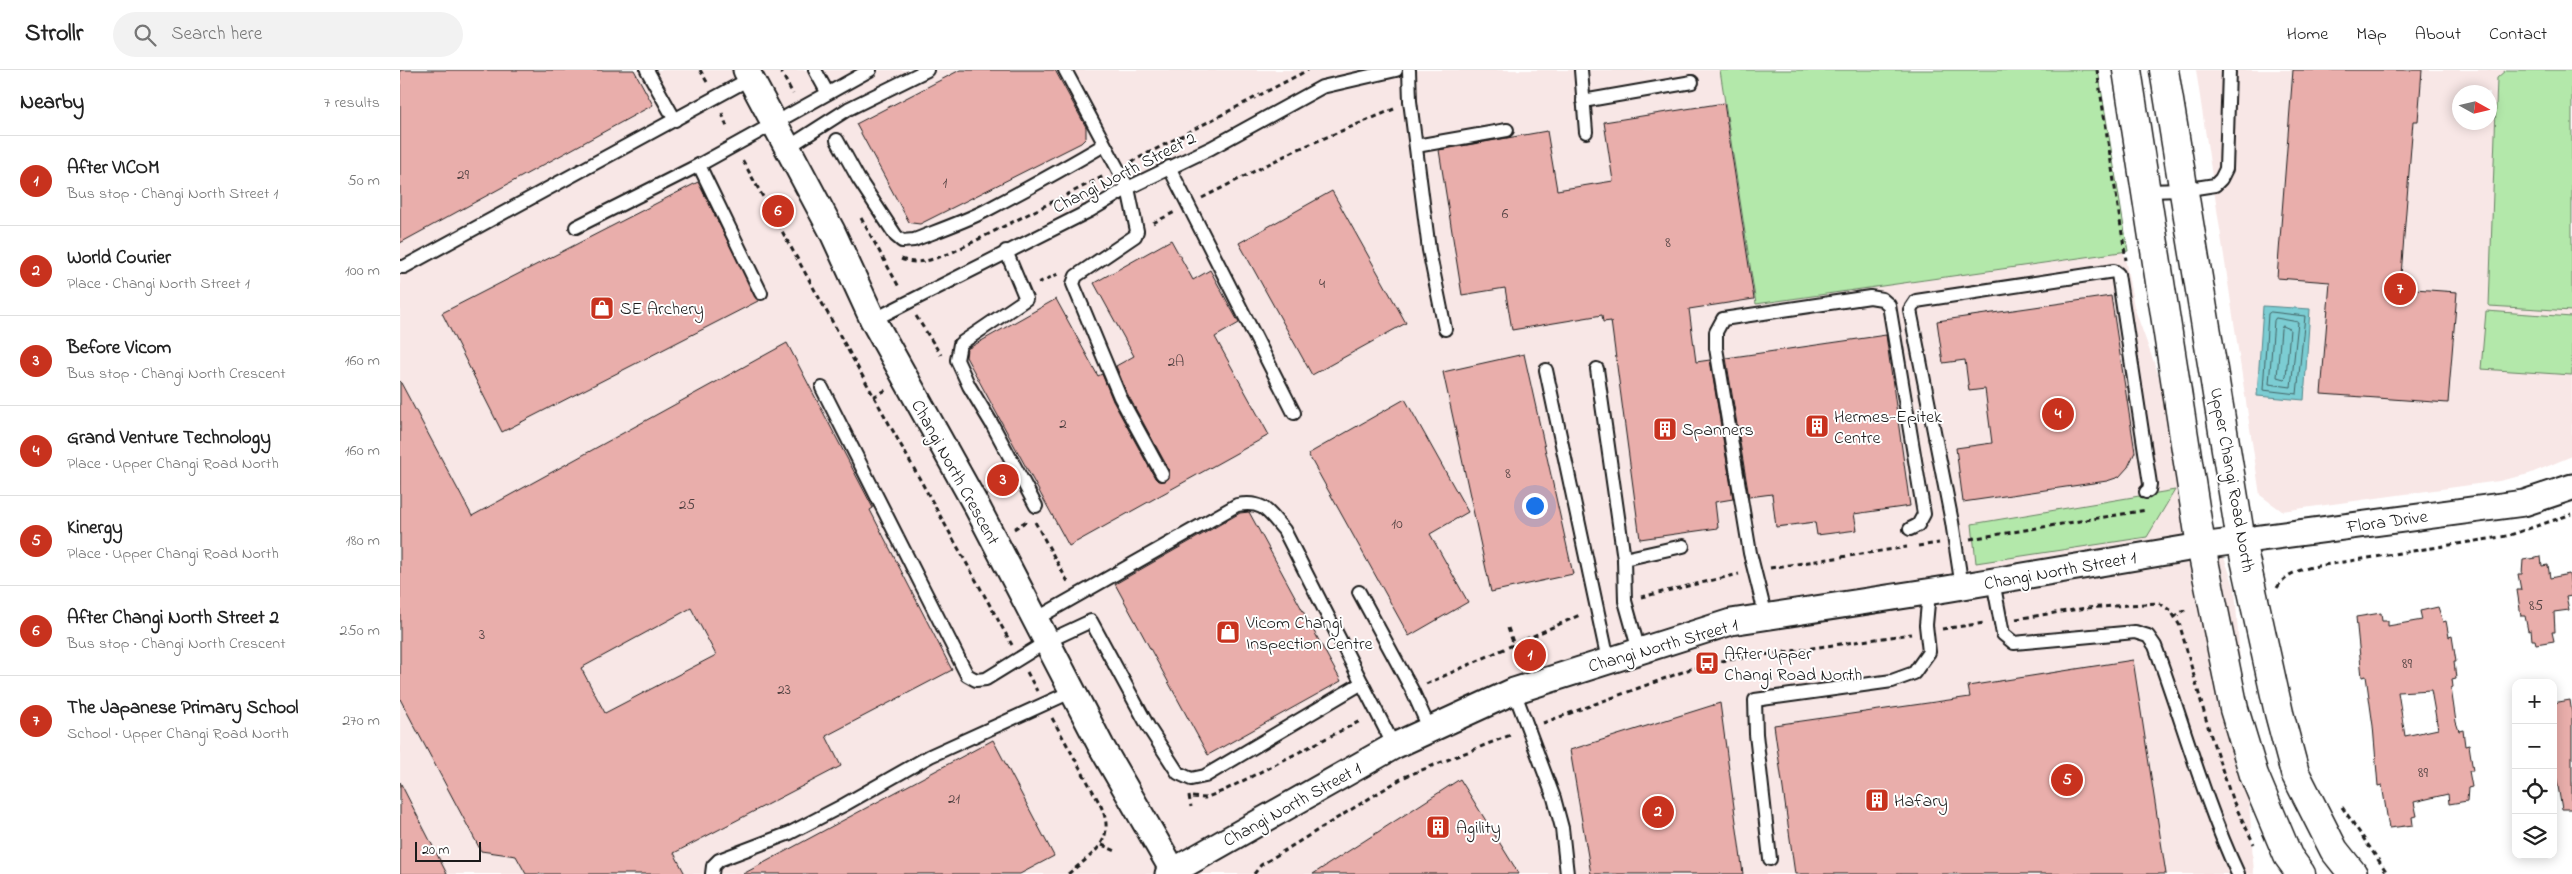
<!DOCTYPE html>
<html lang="en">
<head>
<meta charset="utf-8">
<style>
  :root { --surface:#fff; --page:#f2f2f2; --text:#222; --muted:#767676; --line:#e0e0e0; --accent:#c8321e }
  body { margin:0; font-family:"Indie Flower",sans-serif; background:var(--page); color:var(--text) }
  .controls { position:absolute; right:15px; bottom:15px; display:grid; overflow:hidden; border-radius:10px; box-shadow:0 2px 12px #0003 }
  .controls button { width:45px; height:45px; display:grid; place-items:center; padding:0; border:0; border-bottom:1px solid var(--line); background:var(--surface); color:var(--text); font:25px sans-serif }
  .compass { position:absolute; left:2052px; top:15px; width:45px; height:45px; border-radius:50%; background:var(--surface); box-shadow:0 2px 12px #0003; rotate:98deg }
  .scale { position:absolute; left:15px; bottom:12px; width:66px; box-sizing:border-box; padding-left:5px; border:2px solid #1c1c1c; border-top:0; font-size:14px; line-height:18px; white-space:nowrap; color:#1c1c1c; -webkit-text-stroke:4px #fff; paint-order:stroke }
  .you { position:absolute; left:1134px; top:435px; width:18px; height:18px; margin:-12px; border:4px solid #fff; border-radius:50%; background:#1a73e8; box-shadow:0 0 0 8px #1a73e833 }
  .badge { display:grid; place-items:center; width:32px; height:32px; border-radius:50%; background:var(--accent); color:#fff; font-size:16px; font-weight:700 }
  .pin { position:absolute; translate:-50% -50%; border:2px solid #fff; box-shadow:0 1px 5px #0006 }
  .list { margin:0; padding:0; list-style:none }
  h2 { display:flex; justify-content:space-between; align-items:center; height:65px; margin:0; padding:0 20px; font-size:21px }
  h2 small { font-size:16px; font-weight:400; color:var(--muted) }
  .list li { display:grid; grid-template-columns:32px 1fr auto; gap:15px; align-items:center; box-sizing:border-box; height:90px; padding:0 20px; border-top:1px solid var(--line) }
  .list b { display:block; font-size:19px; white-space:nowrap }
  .list p { margin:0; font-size:16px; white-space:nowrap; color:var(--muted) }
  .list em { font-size:16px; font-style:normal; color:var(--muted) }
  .icon { flex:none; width:28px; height:28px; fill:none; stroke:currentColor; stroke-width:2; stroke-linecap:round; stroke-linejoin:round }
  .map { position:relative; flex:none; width:2172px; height:804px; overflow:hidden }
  header { display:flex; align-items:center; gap:30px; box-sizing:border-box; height:70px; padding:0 25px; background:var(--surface); border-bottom:1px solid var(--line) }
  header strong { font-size:24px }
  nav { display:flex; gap:28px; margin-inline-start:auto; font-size:18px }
  .search { width:350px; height:45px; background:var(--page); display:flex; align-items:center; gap:12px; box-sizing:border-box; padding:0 18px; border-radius:28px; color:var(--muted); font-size:19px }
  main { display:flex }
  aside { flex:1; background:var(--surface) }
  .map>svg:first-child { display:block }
</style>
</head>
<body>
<header>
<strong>Strollr</strong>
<div class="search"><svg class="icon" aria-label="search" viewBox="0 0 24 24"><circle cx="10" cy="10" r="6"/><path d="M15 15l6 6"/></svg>Search here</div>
<nav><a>Home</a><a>Map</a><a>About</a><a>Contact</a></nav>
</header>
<main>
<aside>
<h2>Nearby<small>7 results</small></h2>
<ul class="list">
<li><span class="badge">1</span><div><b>After VICOM</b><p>Bus stop · Changi North Street 1</p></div><em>50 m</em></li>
<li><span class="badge">2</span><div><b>World Courier</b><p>Place · Changi North Street 1</p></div><em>100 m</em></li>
<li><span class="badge">3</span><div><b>Before Vicom</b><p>Bus stop · Changi North Crescent</p></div><em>160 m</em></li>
<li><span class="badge">4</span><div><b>Grand Venture Technology</b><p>Place · Upper Changi Road North</p></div><em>160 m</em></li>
<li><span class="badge">5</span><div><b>Kinergy</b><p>Place · Upper Changi Road North</p></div><em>180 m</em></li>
<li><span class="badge">6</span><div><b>After Changi North Street 2</b><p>Bus stop · Changi North Crescent</p></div><em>250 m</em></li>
<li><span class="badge">7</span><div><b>The Japanese Primary School</b><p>School · Upper Changi Road North</p></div><em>270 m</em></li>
</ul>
</aside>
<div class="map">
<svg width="2172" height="804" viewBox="0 0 2172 804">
  <rect width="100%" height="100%" fill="#fff"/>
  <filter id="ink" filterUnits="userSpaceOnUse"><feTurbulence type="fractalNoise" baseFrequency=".02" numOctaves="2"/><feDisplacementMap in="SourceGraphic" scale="10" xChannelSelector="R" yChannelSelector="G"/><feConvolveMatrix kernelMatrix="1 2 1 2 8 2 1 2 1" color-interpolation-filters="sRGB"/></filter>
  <g filter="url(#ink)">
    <!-- built -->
    <g fill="#f8e7e6" fill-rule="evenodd">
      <polygon points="0,0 1691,0 1734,237 1835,518 1854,804 0,804"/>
      <path d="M1796 0H2172V386L2129 404 2099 411 1882 441 1860 425ZM2060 22H2090V52H2060Z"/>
    </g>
    <!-- green -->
    <g fill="#b3e8aa" stroke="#688263">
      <polygon points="1320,0 1698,0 1728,181 1356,234"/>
      <polygon points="2106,0 2172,0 2172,241 2089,236 2097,8"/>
      <polygon points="2086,241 2172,247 2172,305 2081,299"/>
      <polygon points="1775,420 1747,467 1576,493 1572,454"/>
    </g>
    <!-- water -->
    <polygon fill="#7ccdd3" stroke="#56868a" points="1863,236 1910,239 1904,330 1857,326"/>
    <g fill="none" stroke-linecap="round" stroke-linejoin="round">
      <!-- shore -->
      <g stroke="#426365" stroke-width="1">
        <polygon points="1871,242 1905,246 1897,324 1863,320 1868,244"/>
        <polygon points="1876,248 1898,252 1891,317 1869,314 1874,251"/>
        <polygon points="1883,256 1890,259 1886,307 1884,309 1877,307 1881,259"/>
      </g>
    </g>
    <!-- building -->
    <g fill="#e9aeab" stroke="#1c1c1c" fill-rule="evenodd">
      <polygon points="0,0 234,0 253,35 0,173"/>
      <polygon points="560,0 655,0 686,57 686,68 681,73 520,154 512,153 509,152 456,54"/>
      <polygon points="1893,0 2022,0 2018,51 2013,51 2000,218 2057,222 2048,333 1921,324 1930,212 1877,208"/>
      <polygon points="1324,33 1354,229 1289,239 1296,292 1310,290 1333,429 1315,432 1318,458 1240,469 1211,251 1203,252 1202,245 1112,260 1105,218 1062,225 1039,80 1147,61 1157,120 1213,111 1204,52"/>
      <polygon points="298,112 358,231 102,362 42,243"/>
      <polygon points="932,121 1006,253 912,305 839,173"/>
      <polygon points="771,170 793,210 810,200 839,253 815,267 869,365 669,476 566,287 567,279 656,229 698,306 702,304 713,331 755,408 758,411 765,411 769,408 769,400 727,323 716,296 734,286 694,213"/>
      <polygon points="1711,226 1735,382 1728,397 1719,407 1707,411 1563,432 1556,378 1592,373 1585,319 1569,321 1565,290 1543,293 1537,251"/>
      <polygon points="1486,265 1510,436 1454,444 1457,460 1417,465 1415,452 1376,457 1372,424 1349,427 1326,288"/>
      <path d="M387 273 473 438 470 440 552 600 426 666 441 696 274 783 285 804H126L116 786 81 781 0 629V311L72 446ZM291 538 316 585 205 643 181 598Z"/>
      <polygon points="1124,284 1173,504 1091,522 1043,302"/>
      <polygon points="1005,329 1068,442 1030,464 1068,532 1009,566 908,384"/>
      <polygon points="849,442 941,611 808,685 715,514 840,443"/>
      <polygon points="2141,487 2142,496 2148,495 2150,508 2169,504 2172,525 2166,526 2169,540 2154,542 2155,562 2152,562 2154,571 2136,574 2135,570 2132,570 2131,560 2128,561 2125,546 2121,546 2117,520 2121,520 2118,504 2122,504 2123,490"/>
      <path d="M2038 537 2043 552 2046 551 2049 567 2052 566 2056 592H2054L2056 608 2052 609 2053 617 2051 618 2056 652 2059 661 2063 660 2065 676 2069 675 2073 701H2069L2072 717 2068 718 2067 731 2049 734 2048 724 2014 732 2017 746 2012 747 2013 755 1989 758 1982 715 1978 716 1973 656 1966 606 1962 607 1956 547 1981 543 1982 551H1988V556L2022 550 2020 541ZM2031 620 2038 659 2005 666 1998 622Z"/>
      <polygon points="1733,590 1766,804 1395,804 1374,655 1570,627 1568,616"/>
      <polygon points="2170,630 2172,644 2172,739 2162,739 2156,705 2153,705 2153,633"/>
      <polygon points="1320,633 1343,804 1191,804 1170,680"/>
      <polygon points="593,670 654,786 620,804 343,804"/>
      <polygon points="1060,709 1119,804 913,804"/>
      <polygon points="0,712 47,804 0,804"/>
    </g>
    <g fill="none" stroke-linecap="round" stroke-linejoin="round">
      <!-- service casing -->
      <g stroke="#1c1c1c" stroke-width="16">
        <g id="service">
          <polyline points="247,0 275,50"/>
          <polyline points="415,0 427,22"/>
          <polyline points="665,0 728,118 737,161 735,166 676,206 673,214 720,327 762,404"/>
          <polyline points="1009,0 1010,31 1029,180 1045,259"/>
          <polyline points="1181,0 1186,62"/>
          <polyline points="1183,31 1292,12"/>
          <path d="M437 70 458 108 496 166 502 171 514 170C537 161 563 152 585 141 625 120 665 98 704 75"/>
          <polyline points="1016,76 1107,60"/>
          <polyline points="387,78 448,39 527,0"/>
          <polyline points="769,97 894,343"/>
          <polyline points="1747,121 1783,120 1815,115 1821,109 1826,99 1829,0"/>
          <polyline points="176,157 299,95"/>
          <polyline points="606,181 626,229 560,274 557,290 569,316 592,354 636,436"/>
          <polyline points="0,197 4,197 351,8"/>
          <polyline points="361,223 299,95 470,0"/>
          <polyline points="473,250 689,141 728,118 811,78 922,17 996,0"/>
          <polyline points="1197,299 1224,489"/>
          <polyline points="1146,300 1208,590"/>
          <polyline points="422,318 567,605 576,610 586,609 646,572 691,551 749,658 778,703 791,709 805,706 962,613"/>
          <path d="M1593 511 1603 564 1614 573 1735 562 1748 566 1755 576C1783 652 1804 731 1838 804"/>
          <polyline points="1562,517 1552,452 1510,240 1516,231 1714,201 1718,204 1750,414 1749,420 1746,422"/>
          <polyline points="959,522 1012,620 1030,660"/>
          <polyline points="1366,547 1350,483 1316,278 1316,262 1323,249 1470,227 1482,229 1489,235 1524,444 1518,455 1510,459"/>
          <path d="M634 550 837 435C864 430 868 442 884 460L994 676"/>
          <polyline points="1239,581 1225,531 1224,489 1283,476"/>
          <polyline points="1114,621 1154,728 1162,758 1167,804"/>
          <polyline points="1370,789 1356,664 1355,630 1492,611 1514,603 1529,582 1526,555 1529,522"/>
          <polyline points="312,804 313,796 319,790 390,763 442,736 530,686 673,621"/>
        </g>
      </g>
      <!-- minor casing -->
      <g stroke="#1c1c1c" stroke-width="29">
        <g id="minor">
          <polyline points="346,0 432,161 473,250 577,437 701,676 775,804"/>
          <polyline points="768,804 994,676 1114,621 1331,552 1546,519 1801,476 2124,433 2172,417"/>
        </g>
      </g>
      <!-- tertiary casing -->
      <g stroke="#1c1c1c" stroke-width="31">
        <g id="tertiary">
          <polyline points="1727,0 1801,476 1834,639 1854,705 1888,786 1901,804"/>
          <polyline points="1764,0 1841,471 1879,643 1895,703 1934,780 1953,804"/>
        </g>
      </g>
      <!-- path -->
      <g stroke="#1c1c1c" stroke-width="3" stroke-dasharray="5 4" stroke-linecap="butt">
        <polyline points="300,0 307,12"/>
        <polyline points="380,0 393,24"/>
        <polyline points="1697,0 1726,190"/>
        <polyline points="322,43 328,60"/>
        <polyline points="343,91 612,575"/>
        <polyline points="731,92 908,0"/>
        <polyline points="802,128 896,80 994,39"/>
        <polyline points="461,148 499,217"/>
        <polyline points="753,153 775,142"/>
        <path d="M501 189C519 196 533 189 551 183L704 106"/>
        <polyline points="638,213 658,204"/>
        <polyline points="516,246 541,285"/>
        <polyline points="473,327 486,320"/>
        <polyline points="635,452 668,512"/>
        <polyline points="614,459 628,450"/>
        <polyline points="1570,469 1747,440"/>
        <polyline points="1518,476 1539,473"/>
        <polyline points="1370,498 1507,477"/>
        <path d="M1877 518C1885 504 1897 501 1912 497L2107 466 2172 444"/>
        <polyline points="1241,527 1339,504"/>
        <polyline points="1774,547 1785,540"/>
        <polyline points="1616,549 1686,538 1759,533 1771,541 1780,556 1809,660 1832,729 1854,774"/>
        <polyline points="1108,558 1114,575"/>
        <polyline points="1542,559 1585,553"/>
        <polyline points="627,602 637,621"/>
        <polyline points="1026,614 1182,544"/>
        <path d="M652 648 700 734C718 771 693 783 668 804"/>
        <polyline points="1143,653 1307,593 1511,564"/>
        <polyline points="789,726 791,737"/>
        <polyline points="792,727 805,728 823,721 962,650"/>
        <polyline points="1942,737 1988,804"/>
        <polyline points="702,775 716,781"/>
        <polyline points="854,804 861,795 1004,707 1113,664"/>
      </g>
      <!-- service -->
      <use href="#service" stroke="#fff" stroke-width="12"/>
      <!-- minor -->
      <use href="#minor" stroke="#fff" stroke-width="25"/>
      <!-- tertiary -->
      <use href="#tertiary" stroke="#fff" stroke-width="28"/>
    </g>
  </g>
  <!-- icons -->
  <defs>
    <g id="shop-square" transform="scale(1.25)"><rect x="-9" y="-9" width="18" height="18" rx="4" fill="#c8321e" stroke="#fff"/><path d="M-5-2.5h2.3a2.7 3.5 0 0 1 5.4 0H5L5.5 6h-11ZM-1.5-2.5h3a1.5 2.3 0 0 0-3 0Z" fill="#fff"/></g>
    <g id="building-square" transform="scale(1.25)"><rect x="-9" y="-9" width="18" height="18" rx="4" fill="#c8321e" stroke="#fff"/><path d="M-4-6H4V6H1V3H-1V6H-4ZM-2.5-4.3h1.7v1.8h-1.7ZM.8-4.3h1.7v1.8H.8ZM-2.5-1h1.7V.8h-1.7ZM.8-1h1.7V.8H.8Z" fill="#fff"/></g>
    <g id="bus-square" transform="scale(1.25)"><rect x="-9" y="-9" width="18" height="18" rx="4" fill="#c8321e" stroke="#fff"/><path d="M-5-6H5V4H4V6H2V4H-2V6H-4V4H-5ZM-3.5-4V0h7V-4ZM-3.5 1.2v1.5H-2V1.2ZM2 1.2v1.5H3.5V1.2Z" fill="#fff"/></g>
  </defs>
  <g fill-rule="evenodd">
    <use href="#shop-square" x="202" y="238"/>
    <use href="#building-square" x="1417" y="356"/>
    <use href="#building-square" x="1265" y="359"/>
    <use href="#shop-square" x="828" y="562"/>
    <use href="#bus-square" x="1307" y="593"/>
    <use href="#building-square" x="1477" y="730"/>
    <use href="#building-square" x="1038" y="757"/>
  </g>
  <g text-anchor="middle" stroke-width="4" stroke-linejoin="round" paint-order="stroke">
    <!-- number labels -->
    <g font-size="15" fill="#4f4040">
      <text x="63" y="109">29</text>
      <text x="545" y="117">1</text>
      <text x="1105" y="148">6</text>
      <text x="1268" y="177">8</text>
      <text x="922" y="218">4</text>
      <text x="776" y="296">2A</text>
      <text x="663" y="358">2</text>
      <text x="1108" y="408">8</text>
      <text x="287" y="439">25</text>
      <text x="997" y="458">10</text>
      <text x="2136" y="540">85</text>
      <text x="82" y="569">3</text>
      <text x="2007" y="598">89</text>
      <text x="384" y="624">23</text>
      <text x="2023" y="707">89</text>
      <text x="554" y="733">21</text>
    </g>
    <!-- street labels -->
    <g font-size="18" fill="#1c1c1c" stroke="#fff">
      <text transform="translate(724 102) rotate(-27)" y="6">Changi North Street 2</text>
      <text transform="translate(556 402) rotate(61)" y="6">Changi North Crescent</text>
      <text transform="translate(1833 410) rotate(80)" y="6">Upper Changi Road North</text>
      <text transform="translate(1987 451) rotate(-8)" y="6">Flora Drive</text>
      <text transform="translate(1660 500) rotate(-10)" y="6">Changi North Street 1</text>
      <text transform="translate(1263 575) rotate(-16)" y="6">Changi North Street 1</text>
      <text transform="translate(892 734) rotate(-29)" y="6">Changi North Street 1</text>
    </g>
    <!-- poi labels -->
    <g font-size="18" fill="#1c1c1c" stroke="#fff" text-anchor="start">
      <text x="220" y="244">SE Archery</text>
      <text x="1434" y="352">Hermes-Epitek<tspan x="1434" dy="21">Centre</tspan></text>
      <text x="1282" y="365">Spanners</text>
      <text x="846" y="558">Vicom Changi<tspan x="846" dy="21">Inspection Centre</tspan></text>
      <text x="1324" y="589">After Upper<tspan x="1324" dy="21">Changi Road North</tspan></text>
      <text x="1494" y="736">Hafary</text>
      <text x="1056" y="763">Agility</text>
    </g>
  </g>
</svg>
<div class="controls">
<button>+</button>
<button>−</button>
<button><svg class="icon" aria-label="locate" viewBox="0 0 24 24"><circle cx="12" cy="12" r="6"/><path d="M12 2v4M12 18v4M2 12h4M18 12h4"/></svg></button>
<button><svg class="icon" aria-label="layers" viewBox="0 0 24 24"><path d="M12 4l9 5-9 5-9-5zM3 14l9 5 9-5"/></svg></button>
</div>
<svg class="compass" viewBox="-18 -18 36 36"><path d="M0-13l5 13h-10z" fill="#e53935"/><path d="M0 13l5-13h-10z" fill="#767676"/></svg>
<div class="scale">20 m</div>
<div class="you"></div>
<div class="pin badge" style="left:1130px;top:585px">1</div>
<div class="pin badge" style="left:1258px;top:742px">2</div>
<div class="pin badge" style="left:603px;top:410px">3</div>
<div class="pin badge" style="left:1658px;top:344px">4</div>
<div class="pin badge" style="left:1667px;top:710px">5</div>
<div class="pin badge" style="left:378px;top:141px">6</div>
<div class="pin badge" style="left:2000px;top:219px">7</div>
</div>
</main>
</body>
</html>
